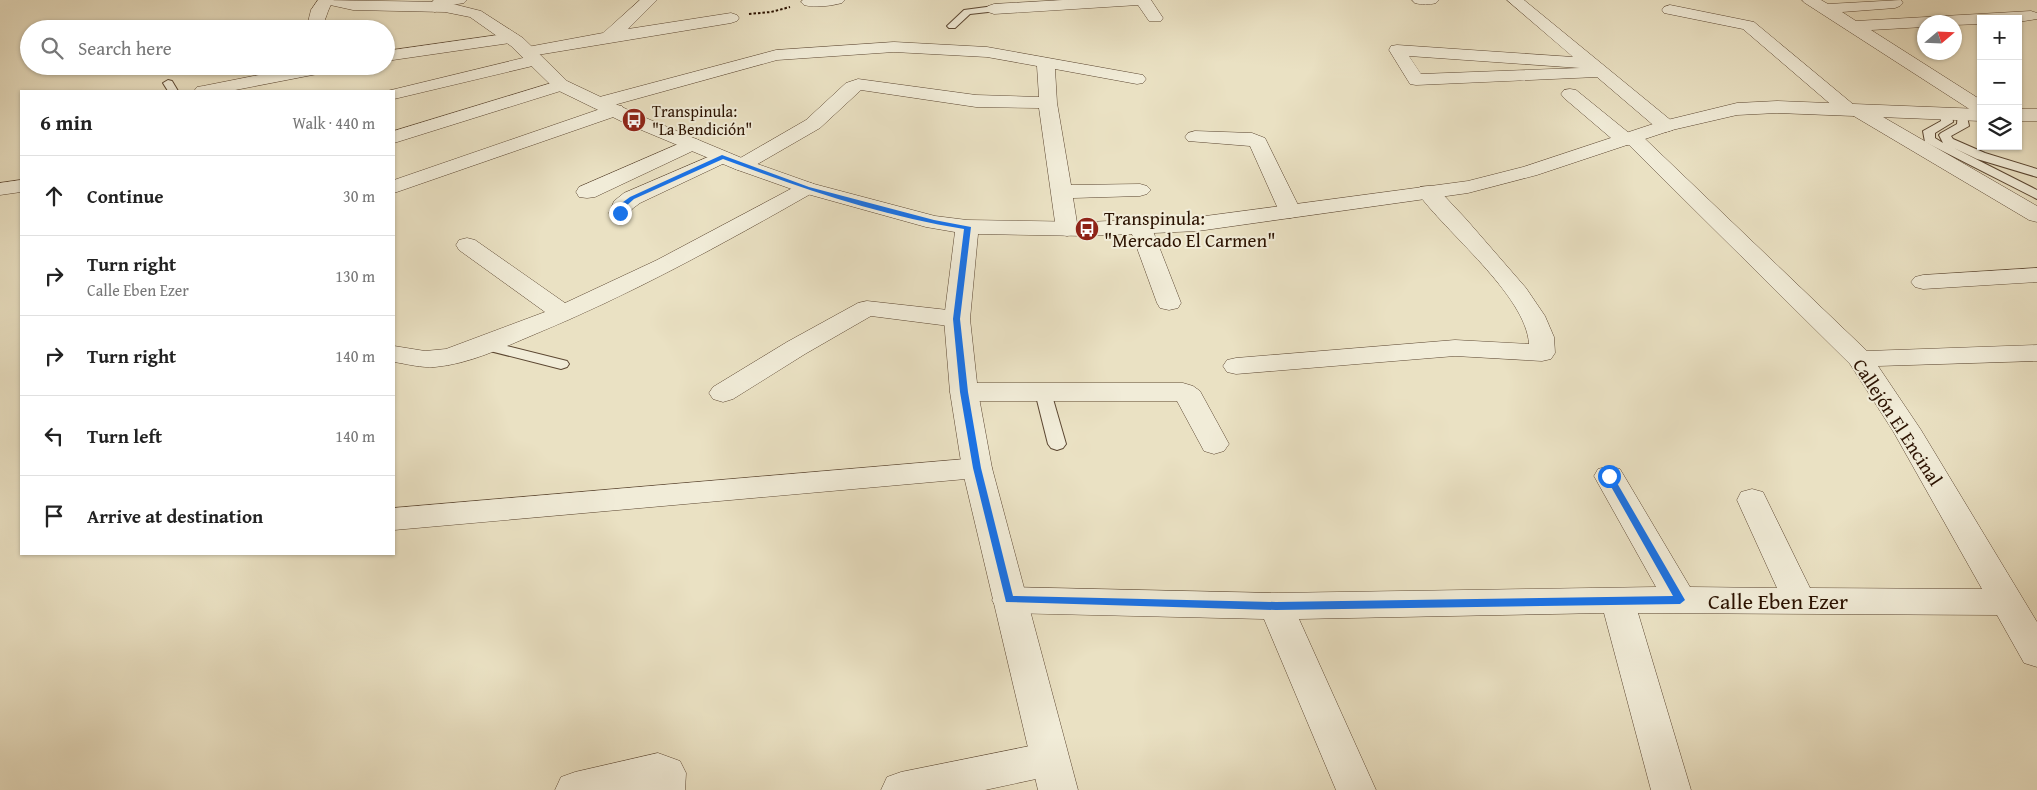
<!DOCTYPE html>
<html lang="en">
<head>
<meta charset="utf-8">
<style>
  :root { --surface:#fff; --page:#f2f2f2; --text:#222; --muted:#767676; --line:#e0e0e0 }
  body { margin:0; font-family:"Gentium Book Plus",serif; background:var(--page); color:var(--text) }
  .controls { position:absolute; right:15px; top:15px; display:grid; overflow:hidden; border-radius:0px; box-shadow:0 1px 4px #0004 }
  .controls button { width:45px; height:45px; display:grid; place-items:center; padding:0; border:0; border-bottom:1px solid var(--line); background:var(--surface); color:var(--text); font:25px sans-serif }
  .compass { position:absolute; left:1917px; top:15px; width:45px; height:45px; border-radius:50%; background:var(--surface); box-shadow:0 1px 4px #0004; rotate:71deg }
  .stop { position:absolute; width:15px; height:15px; margin:-11px; border:4px solid #1a73e8; border-radius:50%; background:#fff }
  .stop.end { background:#1a73e8; border-color:#fff; box-shadow:0 1px 5px #0008 }
  .list { margin:0; padding:0; list-style:none }
  h2 { display:flex; justify-content:space-between; align-items:center; height:65px; margin:0; padding:0 20px; font-size:21px }
  h2 small { font-size:16px; font-weight:400; color:var(--muted) }
  .list li { display:grid; grid-template-columns:32px 1fr auto; gap:15px; align-items:center; box-sizing:border-box; height:80px; padding:0 20px; border-top:1px solid var(--line) }
  .list b { display:block; font-size:19px; white-space:nowrap }
  .list p { margin:0; font-size:16px; white-space:nowrap; color:var(--muted) }
  .list em { font-size:16px; font-style:normal; color:var(--muted) }
  .icon { flex:none; width:28px; height:28px; fill:none; stroke:currentColor; stroke-width:2; stroke-linecap:round; stroke-linejoin:round }
  .map { position:relative; flex:none; width:2037px; height:790px; overflow:hidden }
  .search { position:absolute; background:var(--surface); box-shadow:0 1px 4px #0004; left:20px; top:20px; width:375px; height:55px; display:flex; align-items:center; gap:12px; box-sizing:border-box; padding:0 18px; border-radius:28px; color:var(--muted); font-size:19px }
  .panel { position:absolute; background:var(--surface); box-shadow:0 1px 4px #0004; left:20px; top:90px; width:375px; height:465px; border-radius:0px }
  .map>svg:first-child { display:block }
</style>
</head>
<body>
<div class="map">
<svg width="2037" height="790" viewBox="0 0 2037 790">
  <rect width="100%" height="100%" fill="#eae1c3"/>
  <filter id="stains"><feTurbulence type="fractalNoise" baseFrequency=".004" numOctaves="4"/><feColorMatrix values="0 0 0 0 .2 0 0 0 0 .09 0 0 0 0 .02 0 0 0 .5 -.17"/></filter>
  <radialGradient id="worn" r=".72"><stop offset=".6" stop-color="#630" stop-opacity="0"/><stop offset="1" stop-color="#630" stop-opacity=".3"/></radialGradient>
  <g fill="none" stroke-linecap="round" stroke-linejoin="round">
    <!-- service casing -->
    <g stroke="#5b4631" stroke-width="2">
      <g id="service">
        <polygon points="994,6 997,7 997,11 970,14 955,28 949,28 947,26 964,10"/>
        <polygon points="168,80 172,81 178,91 168,91 163,83"/>
        <polygon points="203,88 208,91 197,91 198,89"/>
        <polygon points="1946,111 1952,114 1953,122 1935,133 1935,138 1943,143 1939,135 1941,133 1957,124 1958,112 1966,112 1969,126 1951,136 1953,139 1985,153 2037,169 2037,177 1977,159 1954,148 2037,190 2037,199 1925,142 1923,131 1941,121 1940,114"/>
        <polygon points="483,340 567,361 569,364 567,367 561,369 478,348 475,345 478,342"/>
        <polygon points="1043,387 1049,388 1051,392 1066,444 1063,448 1057,450 1051,448 1048,444 1035,392 1037,388"/>
      </g>
    </g>
    <!-- minor casing -->
    <g stroke="#5b4631" stroke-width="1">
      <g id="minor">
        <path d="M318 0H334C327 9 326 22 320 29H301L308 22 311 10Z"/>
        <polygon points="434,0 467,0 464,3 445,6 435,12 429,10 427,7"/>
        <polygon points="640,0 657,0 628,29 731,13 737,15 739,18 737,21 731,23 537,55 541,56 544,60 541,64 394,99 394,91 387,91 527,57 522,56 520,52 522,48 603,33"/>
        <path d="M803 0H845L842 3C831 6 815 8 804 5L801 2Z"/>
        <polygon points="1063,0 1151,0 1163,18 1161,21 1149,21 1138,5 994,14 988,12 986,9 988,6 994,4"/>
        <path d="M1412 0H1439L1436 3C1429 5 1422 5 1415 3Z"/>
        <path d="M1507 0H1524L1673 122 1676 126 1673 130 1666 132 1659 130 1597 77 1416 85 1410 84 1389 50 1391 46 1397 45 1573 57ZM1409 56 1580 68 1421 74Z"/>
        <polygon points="1802,0 1821,0 1828,4 1901,0 1903,3 1900,6 1895,8 1842,12 1856,21 2031,11 2037,13 2037,19 2018,22 2018,19 1981,19 1981,24 1954,25 1954,22 1924,22 1924,27 1871,30 1981,100 1981,114 1974,112 1805,3"/>
        <polygon points="1670,5 1754,22 1854,105 1864,106 2037,206 2037,222 2029,220 1852,115 1842,114 1743,29 1664,13 1662,10 1664,7"/>
        <polygon points="511,33 517,34 519,38 517,42 386,61 386,51"/>
        <polygon points="894,42 987,47 1143,75 1146,79 1143,83 1137,84 1055,69 1057,103 1071,185 1140,184 1147,186 1151,190 1147,194 1140,196 1073,198 1078,229 1075,234 1067,236 1059,234 1056,229 1039,108 976,107 861,90 820,128 749,169 742,171 735,169 732,165 735,161 806,120 846,83 858,79 976,95 1039,97 1037,66 987,57 894,52 777,60 614,105 622,106 624,110 622,114 394,193 394,180 606,107 599,109 592,107 590,103 592,99 776,50"/>
        <polygon points="304,66 342,66 339,70 333,71 230,91 194,91 197,87 203,86"/>
        <polygon points="561,80 567,81 570,85 567,89 394,143 394,131"/>
        <polygon points="1570,89 1576,90 1629,133 1640,134 1867,351 2037,345 2037,361 1878,366 1921,430 2037,622 2037,667 2024,663 1997,615 1638,613 1691,790 1651,790 1604,613 1299,619 1376,790 1336,790 1264,619 1009,613 997,609 992,600 997,591 1009,587 1276,593 1656,587 1594,476 1598,469 1609,466 1620,469 1690,587 1777,588 1737,500 1741,492 1752,489 1763,492 1810,588 1982,589 1893,431 1850,364 1629,145 1618,144 1564,98 1561,94 1564,90"/>
        <polygon points="1195,131 1252,133 1265,138 1301,211 1298,216 1290,218 1282,216 1279,211 1250,146 1188,141 1185,137 1188,133"/>
        <polygon points="692,138 699,140 702,144 699,148 595,197 587,198 579,197 576,192 579,187"/>
        <polygon points="722,151 729,153 732,157 729,161 640,203 632,209 628,218 620,220 612,218 609,213 614,201 624,193"/>
        <polygon points="21,180 21,192 0,195 0,183"/>
        <path d="M807 182 814 184 818 188 814 192C723 244 630 295 533 335 502 348 469 364 435 367 421 368 407 364 394 362V346L425 351 446 349 545 312 459 250 456 245 459 240 467 238 475 240 565 303 657 260 800 184Z"/>
        <path d="M1428 186 1436 187 1466 219 1526 288 1545 316 1554 337 1555 353 1551 359 1542 361 1455 356 1236 374 1227 372 1223 366 1227 360 1236 358 1455 340 1529 344C1526 295 1445 232 1417 192L1420 187Z"/>
        <polygon points="1140,219 1148,221 1151,226 1181,303 1178,308 1169,310 1160,308 1157,303 1129,226 1132,221"/>
        <polygon points="2037,268 2037,282 1923,289 1915,287 1911,282 1915,277 1923,275"/>
        <polygon points="867,301 957,311 966,314 970,319 966,324 957,327 871,316 805,354 733,399 723,402 713,399 709,393 713,387 787,342 858,303"/>
        <polygon points="964,383 1183,383 1193,386 1200,391 1229,444 1224,451 1214,454 1204,451 1177,401 964,401 954,398 950,392 954,386"/>
        <polygon points="977,458 988,461 992,468 988,475 977,478 394,530 394,508"/>
        <polygon points="1050,742 1064,747 1069,759 1064,771 1050,776 985,790 881,790 887,777 901,772"/>
        <polygon points="658,753 680,761 686,773 685,790 555,790 561,777 575,772"/>
      </g>
    </g>
    <!-- tertiary casing -->
    <g stroke="#5b4631" stroke-width="1">
      <g id="tertiary">
        <polygon points="318,0 445,2 481,11 523,38 567,81 641,116 749,161 814,184 935,216 967,220 1087,222 1198,217 1468,181 1523,167 1659,122 1737,103 1777,101 1981,109 1981,121 1777,113 1737,115 1672,130 1537,175 1468,193 1198,231 1087,236 978,234 970,319 978,392 992,468 1078,790 1038,790 962,468 950,392 944,319 955,232 926,227 800,192 735,169 627,124 555,89 511,46 470,17 445,12 353,10 321,3"/>
        <rect x="2018" y="109" width="19" height="12"/>
      </g>
    </g>
    <!-- path -->
    <polyline stroke="#2b1200" stroke-width="2" stroke-dasharray="2.5 2" stroke-linecap="butt" points="749,14 771,12 790,7"/>
    <!-- service -->
    <use href="#service" fill="#f1ecd8" fill-rule="evenodd"/>
    <!-- minor -->
    <use href="#minor" fill="#f1ecd8" fill-rule="evenodd"/>
    <!-- tertiary -->
    <use href="#tertiary" fill="#f1ecd8" fill-rule="evenodd"/>
  </g>
  <!-- route -->
  <path fill="#1a73e8" d="M722 155 809 187 934 220 971 227 960 319 968 392 981 468 1013 596 1276 602 1673 596 1605 476 1609 473 1613 476 1685 600 1680 604 1276 610 1006 602 973 468 960 392 953 319 964 229C881 216 801 188 723 159L634 199 625 207 622 214 617 213 619 205 630 197Z"/>
  <!-- icons -->
  <defs>
    <g id="bus-disc" transform="scale(1.25)"><circle r="9.5" fill="#8f2418" stroke="#f1ecd8"/><path d="M-5-6H5V4H4V6H2V4H-2V6H-4V4H-5ZM-3.5-4V0h7V-4ZM-3.5 1.2v1.5H-2V1.2ZM2 1.2v1.5H3.5V1.2Z" fill="#fff"/></g>
  </defs>
  <g fill-rule="evenodd">
    <use href="#bus-disc" x="634" y="120"/>
    <use href="#bus-disc" x="1087" y="229"/>
  </g>
  <g text-anchor="middle" stroke-width="4" stroke-linejoin="round" paint-order="stroke">
    <!-- far-poi labels -->
    <g font-size="16" fill="#2b1200" stroke="#f1ecd8" text-anchor="start">
      <text x="652" y="117">Transpinula:<tspan x="652" dy="18">"La Bendición"</tspan></text>
    </g>
    <!-- poi labels -->
    <g font-size="19" fill="#2b1200" stroke="#f1ecd8" text-anchor="start">
      <text x="1104" y="225">Transpinula:<tspan x="1104" dy="22">"Mercado El Carmen"</tspan></text>
    </g>
    <!-- street labels -->
    <g font-size="19" fill="#2b1200" stroke="#f1ecd8">
      <text transform="translate(1898 422) rotate(57)" y="7">Callejón El Encinal</text>
    </g>
    <!-- near-street labels -->
    <g font-size="22" fill="#2b1200" stroke="#f1ecd8">
      <text x="1778" y="609">Calle Eben Ezer</text>
    </g>
  </g>
  <rect width="100%" height="100%" filter="url(#stains)"/>
  <rect width="100%" height="100%" fill="url(#worn)"/>
</svg>
<div class="controls">
<button>+</button>
<button>−</button>
<button><svg class="icon" aria-label="layers" viewBox="0 0 24 24"><path d="M12 4l9 5-9 5-9-5zM3 14l9 5 9-5"/></svg></button>
</div>
<svg class="compass" viewBox="-18 -18 36 36"><path d="M0-13l5 13h-10z" fill="#e53935"/><path d="M0 13l5-13h-10z" fill="#767676"/></svg>
<div class="stop" style="left:1609px;top:476px"></div>
<div class="stop end" style="left:620px;top:213px"></div>
<div class="search"><svg class="icon" aria-label="search" viewBox="0 0 24 24"><circle cx="10" cy="10" r="6"/><path d="M15 15l6 6"/></svg>Search here</div>
<section class="panel">
<h2>6 min<small>Walk · 440 m</small></h2>
<ul class="list">
<li><svg class="icon" aria-label="ahead" viewBox="0 0 24 24"><path d="M12 20V5M6 11l6-6 6 6"/></svg><div><b>Continue</b></div><em>30 m</em></li>
<li><svg class="icon" aria-label="right" viewBox="0 0 24 24"><path d="M7 20v-9h11M14 6l5 5-5 5"/></svg><div><b>Turn right</b><p>Calle Eben Ezer</p></div><em>130 m</em></li>
<li><svg class="icon" aria-label="right" viewBox="0 0 24 24"><path d="M7 20v-9h11M14 6l5 5-5 5"/></svg><div><b>Turn right</b></div><em>140 m</em></li>
<li><svg class="icon" aria-label="left" viewBox="0 0 24 24"><path d="M17 20v-9H6M10 6l-5 5 5 5"/></svg><div><b>Turn left</b></div><em>140 m</em></li>
<li><svg class="icon" aria-label="arrive" viewBox="0 0 24 24"><path d="M6 21V4h12l-3 4 3 4H6"/></svg><div><b>Arrive at destination</b></div></li>
</ul>
</section>
</div>
</body>
</html>
